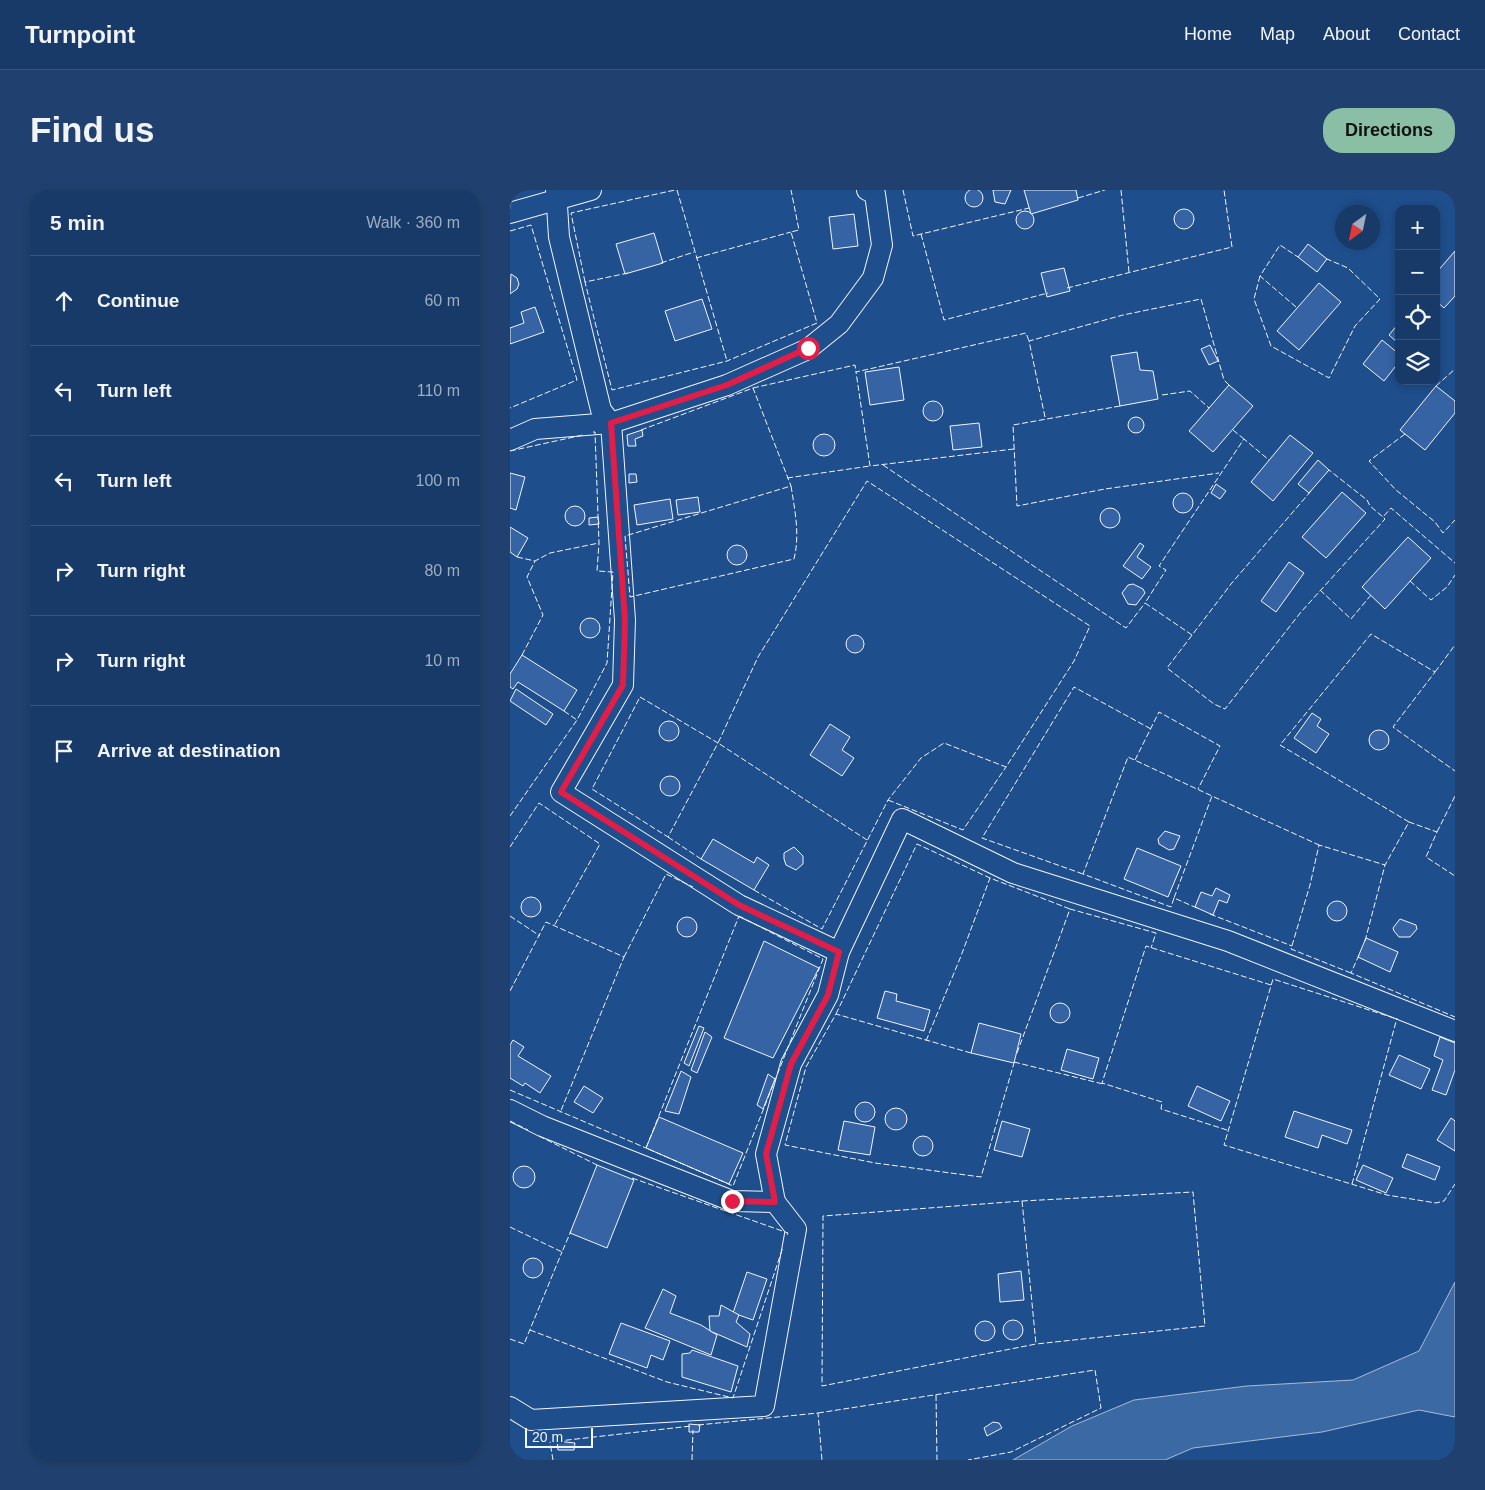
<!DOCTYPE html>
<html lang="en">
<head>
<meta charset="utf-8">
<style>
  :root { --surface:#173a69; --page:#20416f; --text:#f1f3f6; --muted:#9eadc0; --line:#36547d; --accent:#8abfa5 }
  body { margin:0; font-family:Arial,sans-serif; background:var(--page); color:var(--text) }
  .controls { position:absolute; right:15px; top:15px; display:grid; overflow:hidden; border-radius:10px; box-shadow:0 2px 8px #0003 }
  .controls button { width:45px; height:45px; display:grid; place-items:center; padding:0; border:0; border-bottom:1px solid var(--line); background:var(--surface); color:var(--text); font:25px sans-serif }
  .compass { position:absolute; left:825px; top:15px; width:45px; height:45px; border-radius:50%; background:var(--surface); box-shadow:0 2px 8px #0003; rotate:213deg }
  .scale { position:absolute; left:15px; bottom:12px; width:68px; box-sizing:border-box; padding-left:5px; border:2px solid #f2f6ff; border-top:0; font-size:14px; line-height:18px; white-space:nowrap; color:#f2f6ff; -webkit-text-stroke:4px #1f4e8c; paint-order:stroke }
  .stop { position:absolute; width:15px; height:15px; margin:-11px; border:4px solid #e11d48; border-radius:50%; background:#fff }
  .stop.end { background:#e11d48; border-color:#fff; box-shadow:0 1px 5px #0008 }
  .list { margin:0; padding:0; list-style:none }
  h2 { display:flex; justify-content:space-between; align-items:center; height:65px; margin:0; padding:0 20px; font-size:21px }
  h2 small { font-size:16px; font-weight:400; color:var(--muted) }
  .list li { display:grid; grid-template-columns:32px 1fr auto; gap:15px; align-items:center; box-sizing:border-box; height:90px; padding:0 20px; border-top:1px solid var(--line) }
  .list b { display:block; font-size:19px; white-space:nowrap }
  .list em { font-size:16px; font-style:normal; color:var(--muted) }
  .icon { flex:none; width:28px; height:28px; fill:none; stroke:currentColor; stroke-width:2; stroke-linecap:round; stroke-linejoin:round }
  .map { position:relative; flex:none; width:945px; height:1270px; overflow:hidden; border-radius:20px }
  header { display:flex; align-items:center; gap:30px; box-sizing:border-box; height:70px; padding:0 25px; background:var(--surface); border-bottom:1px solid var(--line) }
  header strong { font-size:24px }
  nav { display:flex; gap:28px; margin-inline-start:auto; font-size:18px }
  .intro { display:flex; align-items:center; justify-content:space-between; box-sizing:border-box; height:120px; padding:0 30px }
  h1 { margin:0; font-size:35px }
  .button { padding:12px 22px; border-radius:20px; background:var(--accent); color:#111; font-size:18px; font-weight:700 }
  main { display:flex; gap:30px; padding:0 30px }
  aside { flex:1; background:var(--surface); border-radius:20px; box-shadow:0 2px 8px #0003 }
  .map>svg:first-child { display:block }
</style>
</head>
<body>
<header>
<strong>Turnpoint</strong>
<nav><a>Home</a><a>Map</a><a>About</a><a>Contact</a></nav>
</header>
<div class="intro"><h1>Find us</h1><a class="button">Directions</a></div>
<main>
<aside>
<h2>5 min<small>Walk · 360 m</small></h2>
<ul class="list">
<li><svg class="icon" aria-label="ahead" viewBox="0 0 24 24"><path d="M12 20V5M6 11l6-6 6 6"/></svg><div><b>Continue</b></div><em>60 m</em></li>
<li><svg class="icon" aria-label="left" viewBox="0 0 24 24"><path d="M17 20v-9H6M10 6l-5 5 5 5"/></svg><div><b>Turn left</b></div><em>110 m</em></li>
<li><svg class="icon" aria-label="left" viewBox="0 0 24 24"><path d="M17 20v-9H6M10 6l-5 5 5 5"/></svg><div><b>Turn left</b></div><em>100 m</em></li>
<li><svg class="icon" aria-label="right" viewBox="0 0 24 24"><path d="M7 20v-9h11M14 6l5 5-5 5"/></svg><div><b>Turn right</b></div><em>80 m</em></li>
<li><svg class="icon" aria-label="right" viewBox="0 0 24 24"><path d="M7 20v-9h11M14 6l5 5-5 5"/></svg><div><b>Turn right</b></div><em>10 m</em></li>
<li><svg class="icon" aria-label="arrive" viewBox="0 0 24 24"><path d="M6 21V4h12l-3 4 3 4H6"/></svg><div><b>Arrive at destination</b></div></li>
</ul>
</aside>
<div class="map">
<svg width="945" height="1270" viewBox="0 0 945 1270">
  <rect width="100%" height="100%" fill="#1f4e8c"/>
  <!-- water -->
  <polygon fill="#3b69a3" stroke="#a8bbd7" points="945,1092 945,1227 909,1220 812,1242 683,1258 655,1270 503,1270 562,1236 624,1210 737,1196 843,1190 909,1161"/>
  <!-- building -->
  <g fill="#3563a3" stroke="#f2f6ff">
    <circle cx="464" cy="8" r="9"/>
    <polygon points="483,0 501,0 495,14 485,12"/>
    <polygon points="514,0 566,0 568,10 521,24"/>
    <circle cx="674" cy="29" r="10"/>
    <circle cx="515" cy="30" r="9"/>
    <polygon points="344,24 348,56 323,59 319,27"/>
    <polygon points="144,43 153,73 115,84 106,54"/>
    <polygon points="798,54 817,69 807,82 788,67"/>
    <polygon points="945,61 945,106 934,118 926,111 926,83"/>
    <polygon points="554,78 560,101 537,107 531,83"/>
    <polygon points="1,84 7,88 9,94 7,99 0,104"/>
    <polygon points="809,93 831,112 789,160 767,141"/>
    <polygon points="192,109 202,139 165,151 155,121"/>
    <polygon points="25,117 34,142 0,154 0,138 14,133 11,122"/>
    <polygon points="888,134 889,135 889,154 879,145"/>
    <polygon points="872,150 889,164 889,172 874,191 853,174"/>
    <polygon points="700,155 708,171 699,175 691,159"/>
    <polygon points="627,162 630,180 643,181 648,209 610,216 601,166"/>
    <polygon points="389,177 394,210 360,215 355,182"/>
    <polygon points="719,195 743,216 703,262 679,241"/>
    <polygon points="926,196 945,211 945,223 915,260 890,240"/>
    <circle cx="423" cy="221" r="10"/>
    <circle cx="626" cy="235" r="8"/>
    <polygon points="469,233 472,257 443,260 440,236"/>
    <polygon points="132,240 133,246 125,249 126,256 118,256 117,245"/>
    <circle cx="314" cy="255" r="11"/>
    <polygon points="780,245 803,263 763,311 741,292"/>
    <polygon points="808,270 819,280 799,303 788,294"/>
    <polygon points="0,283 15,287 6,320 0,318"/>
    <polygon points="119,284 126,284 127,292 119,293"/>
    <polygon points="706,294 716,301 710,309 701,303"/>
    <polygon points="832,302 856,323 816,368 792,347"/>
    <circle cx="673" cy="313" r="10"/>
    <polygon points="188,307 190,322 168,325 166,310"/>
    <polygon points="160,309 163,329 127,335 124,315"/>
    <circle cx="65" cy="326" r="10"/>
    <circle cx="600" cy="328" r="10"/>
    <polygon points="88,327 89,334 79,335 79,328"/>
    <polygon points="0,337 18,348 7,367 0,362"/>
    <polygon points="898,347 921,368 875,419 852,397"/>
    <polygon points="630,353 634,356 627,367 641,377 632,389 613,376"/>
    <circle cx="227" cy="365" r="10"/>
    <polygon points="779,372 794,383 766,422 751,411"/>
    <polygon points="623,394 633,399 635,403 626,415 618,414 612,403 618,395"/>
    <circle cx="80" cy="438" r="10"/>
    <circle cx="345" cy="454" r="9"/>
    <polygon points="12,465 67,500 54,521 8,492 3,499 0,497 0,484"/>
    <polygon points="6,499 43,524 36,535 0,511"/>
    <polygon points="802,523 811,529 807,536 819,544 806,563 784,548"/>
    <circle cx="159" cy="541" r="10"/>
    <polygon points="320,534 340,547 332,560 344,568 332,586 300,565"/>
    <circle cx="869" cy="550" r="10"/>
    <circle cx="160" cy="596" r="10"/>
    <polygon points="655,641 670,646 664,659 659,660 649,654 648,649"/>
    <polygon points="203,649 244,673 247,667 259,675 244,700 191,669"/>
    <polygon points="284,657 293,666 293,674 286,680 276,675 274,669 274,663"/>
    <polygon points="627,658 671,676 658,707 614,689"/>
    <polygon points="706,698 720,705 717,713 709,710 703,725 685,717 691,702 702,706"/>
    <circle cx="21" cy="717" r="10"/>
    <circle cx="827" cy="721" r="10"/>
    <circle cx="177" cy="737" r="10"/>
    <polygon points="890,729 906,735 907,739 900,747 889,747 884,741 883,738"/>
    <polygon points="856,748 888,762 880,782 848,767"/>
    <polygon points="254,751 309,778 263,868 214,848"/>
    <polygon points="375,801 387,804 386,811 420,820 414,841 367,828"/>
    <circle cx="550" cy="823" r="10"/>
    <polygon points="469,833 511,844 504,873 461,863"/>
    <polygon points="189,836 194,838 179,876 174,873"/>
    <polygon points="195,842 202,847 187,883 181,880"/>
    <polygon points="930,847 945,853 945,880 936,905 922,900 933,870 924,866"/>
    <polygon points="3,850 14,857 8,866 41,886 30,903 15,893 13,896 0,888 0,855"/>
    <polygon points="557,859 589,868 583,889 551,880"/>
    <polygon points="889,865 920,879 911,899 879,885"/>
    <polygon points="171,881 181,887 169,924 155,921"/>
    <polygon points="258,884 265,889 253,919 247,915"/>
    <polygon points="74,896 93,908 83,923 64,912"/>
    <polygon points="687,896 720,911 711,931 678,916"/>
    <circle cx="355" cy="922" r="10"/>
    <circle cx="386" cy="929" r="11"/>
    <polygon points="784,921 842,940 837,954 812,945 808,958 775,947"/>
    <polygon points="149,927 233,963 219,994 136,958"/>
    <polygon points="941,928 945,931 945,961 927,950"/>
    <polygon points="334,931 365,937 360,965 328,960"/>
    <polygon points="492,931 520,939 512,967 484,960"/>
    <circle cx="413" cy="956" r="10"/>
    <polygon points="897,964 930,977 925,990 892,977"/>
    <polygon points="87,975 124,990 97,1058 60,1043"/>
    <polygon points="853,975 883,988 876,1003 846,990"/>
    <circle cx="14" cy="987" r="11"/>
    <circle cx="23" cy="1078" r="10"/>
    <polygon points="511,1081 514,1110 490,1112 488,1084"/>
    <polygon points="237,1082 257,1089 243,1130 223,1123"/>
    <polygon points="153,1099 166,1106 160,1123 191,1135 207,1145 201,1165 135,1138"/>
    <polygon points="211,1115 229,1125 226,1132 240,1144 237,1157 200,1141 199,1126 209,1126"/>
    <circle cx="503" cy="1140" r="10"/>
    <circle cx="475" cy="1141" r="10"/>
    <polygon points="111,1133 160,1151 153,1170 141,1165 137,1178 99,1164"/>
    <polygon points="182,1160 228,1176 221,1202 172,1187 172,1164 180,1163"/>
    <polygon points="483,1232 489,1233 492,1238 477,1246 474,1238"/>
    <polygon points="179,1234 190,1235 189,1242 179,1242"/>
    <polygon points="47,1251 65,1253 64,1260 48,1260"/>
  </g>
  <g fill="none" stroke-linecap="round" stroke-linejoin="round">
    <!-- minor casing -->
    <g stroke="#f2f6ff" stroke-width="22">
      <g id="minor">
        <polyline points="46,0 49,47 91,220 101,233 115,430 113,495 51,602 229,715 329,762"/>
        <polyline points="0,23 81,0"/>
        <polyline points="0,250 25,239 101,233 217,195 298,159 329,134 363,88 372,55 365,4 357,0"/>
        <polyline points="0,920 32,936 222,1011 265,1012 286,1039 254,1216 21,1230 0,1217"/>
        <polyline points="265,1012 256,964 281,874 318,805 329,762 392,629 503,683 718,751 945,841"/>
      </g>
    </g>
    <!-- minor -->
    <use href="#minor" stroke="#1f4e8c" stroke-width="20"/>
    <!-- fence -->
    <g stroke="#f2f6ff" stroke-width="1" stroke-dasharray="6 2.5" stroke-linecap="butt">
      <polyline points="167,0 217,171"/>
      <polyline points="393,0 403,46 519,18"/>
      <polyline points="611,0 619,82"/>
      <polyline points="0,3 13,0"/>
      <polyline points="568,8 595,0"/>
      <polyline points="0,41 21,35 67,190 0,218"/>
      <polyline points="411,44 434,130 538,103"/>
      <polyline points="186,68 281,42"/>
      <polyline points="151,73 184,62"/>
      <polyline points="118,83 75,92 102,200 217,171 307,133 281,42 289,40 281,0"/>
      <polyline points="750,86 744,109 761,156 819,188 845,136 870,109 838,78 817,69"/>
      <polyline points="75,92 61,23 165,0"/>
      <polyline points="557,98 722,57 714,0"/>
      <polyline points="786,117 750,86 770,55 788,67"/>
      <polyline points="926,196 945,179"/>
      <polyline points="243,198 345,175 346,182"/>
      <polyline points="652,205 680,201 699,218"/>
      <polyline points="610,216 503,235 507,316 595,299 709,283"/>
      <polyline points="535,227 519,151 613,125 691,109 714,190 719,195"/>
      <polyline points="131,240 243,198 281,296"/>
      <polyline points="723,240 734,249"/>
      <polyline points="895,244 859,271 886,300 925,332 933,343 945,330"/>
      <polyline points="504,259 360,276 346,182 516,143 519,151"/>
      <polyline points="0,261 73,245"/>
      <polyline points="373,275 616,438 635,413"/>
      <polyline points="817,282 819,280 857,310 860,316 873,327"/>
      <polyline points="277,288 360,276"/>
      <path d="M281 296C285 321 290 345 284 369L120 407 115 346Z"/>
      <polyline points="801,301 721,394 657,478 704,514 715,519 791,422 875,329 873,327 881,318 945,373"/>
      <polyline points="7,367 25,371 40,363 89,353"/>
      <polyline points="900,391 921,410 937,397 945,385"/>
      <polyline points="810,400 841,429 861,405"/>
      <polyline points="682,445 635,413 656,380 649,376 734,249 759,270"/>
      <polyline points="12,465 33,425 17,387 25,371"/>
      <polyline points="925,482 945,455"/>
      <polygon points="130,507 208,553 158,647 82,599"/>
      <polyline points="54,521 67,530"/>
      <polyline points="625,570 649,522 710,556 688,599"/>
      <polyline points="378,610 453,640 496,577"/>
      <polyline points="0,626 67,530 97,473 103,382 87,381 89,353 85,242 83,242"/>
      <polyline points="899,632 770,555 861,444 925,482 883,537 945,581"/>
      <polyline points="927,642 945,606"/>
      <polyline points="158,647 191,669"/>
      <polyline points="0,657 29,613 90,654 44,736"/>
      <polyline points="573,684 472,648 564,497 641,539"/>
      <polyline points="244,700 312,739 378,610 411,568 434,553 496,577 564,471 580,436 357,291 248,467 208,553 357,650"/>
      <polyline points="664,708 661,717 573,684 618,567 702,606"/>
      <polyline points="687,718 664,708 702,606 809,655"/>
      <polyline points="700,724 782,756"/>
      <polyline points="0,726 30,746"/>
      <polygon points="229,726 313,769 223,996 136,958"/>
      <polyline points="855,751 875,675 899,632 927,642 916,667 945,686"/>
      <polyline points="849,765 841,783 945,827"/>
      <polyline points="114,767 156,684 183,697"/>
      <polyline points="841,783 781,759 800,695 809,655 875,675"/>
      <polyline points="0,801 36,732 114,767 50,923"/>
      <polyline points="326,824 407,654 480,688 560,719"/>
      <polyline points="884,828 763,789 714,955 877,1005 926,1013 934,1011 945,994"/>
      <polyline points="416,851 451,766 480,688"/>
      <polyline points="461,863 326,824 296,877 275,955 365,973 471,987 504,873"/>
      <polyline points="507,863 560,719 646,743 641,758"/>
      <polyline points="504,872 593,894"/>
      <polyline points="0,900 136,958"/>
      <polyline points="0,931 18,940"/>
      <polyline points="717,940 651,919 652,912 592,893 636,756 761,795"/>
      <polyline points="29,946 87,975 86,978"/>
      <polyline points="122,988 278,1043 277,1045"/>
      <polyline points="842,994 887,828"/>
      <polygon points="512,1011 526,1154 312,1196 313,1026"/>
      <polyline points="512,1011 683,1002 695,1136 526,1154"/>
      <polyline points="0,1037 52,1062 61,1041"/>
      <polyline points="20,1140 157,1192 223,1208 273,1057"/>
      <polyline points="0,1149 14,1154 52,1062"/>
      <polyline points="426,1205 427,1270"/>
      <polyline points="308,1223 585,1180 591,1218 501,1262 458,1270"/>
      <polyline points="188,1235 308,1223 312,1270"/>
      <polyline points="43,1270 40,1252 181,1236"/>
      <polyline points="182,1270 183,1240"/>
    </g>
  </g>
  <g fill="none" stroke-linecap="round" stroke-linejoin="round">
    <!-- route -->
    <polyline stroke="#e11d48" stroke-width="6" points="222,1011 265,1012 256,964 281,874 318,805 329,762 229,715 51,602 113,495 115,430 101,233 217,195 298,158"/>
  </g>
</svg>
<div class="controls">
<button>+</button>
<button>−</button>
<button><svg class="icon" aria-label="locate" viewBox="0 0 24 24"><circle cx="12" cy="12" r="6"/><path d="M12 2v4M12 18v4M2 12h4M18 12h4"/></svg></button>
<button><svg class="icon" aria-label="layers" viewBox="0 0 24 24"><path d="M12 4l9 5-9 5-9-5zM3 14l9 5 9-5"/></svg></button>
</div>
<svg class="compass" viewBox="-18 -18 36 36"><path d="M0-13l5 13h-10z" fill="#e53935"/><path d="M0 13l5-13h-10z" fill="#9eadc0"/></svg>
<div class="scale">20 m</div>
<div class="stop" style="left:298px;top:158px"></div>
<div class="stop end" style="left:222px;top:1011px"></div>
</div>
</main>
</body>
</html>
